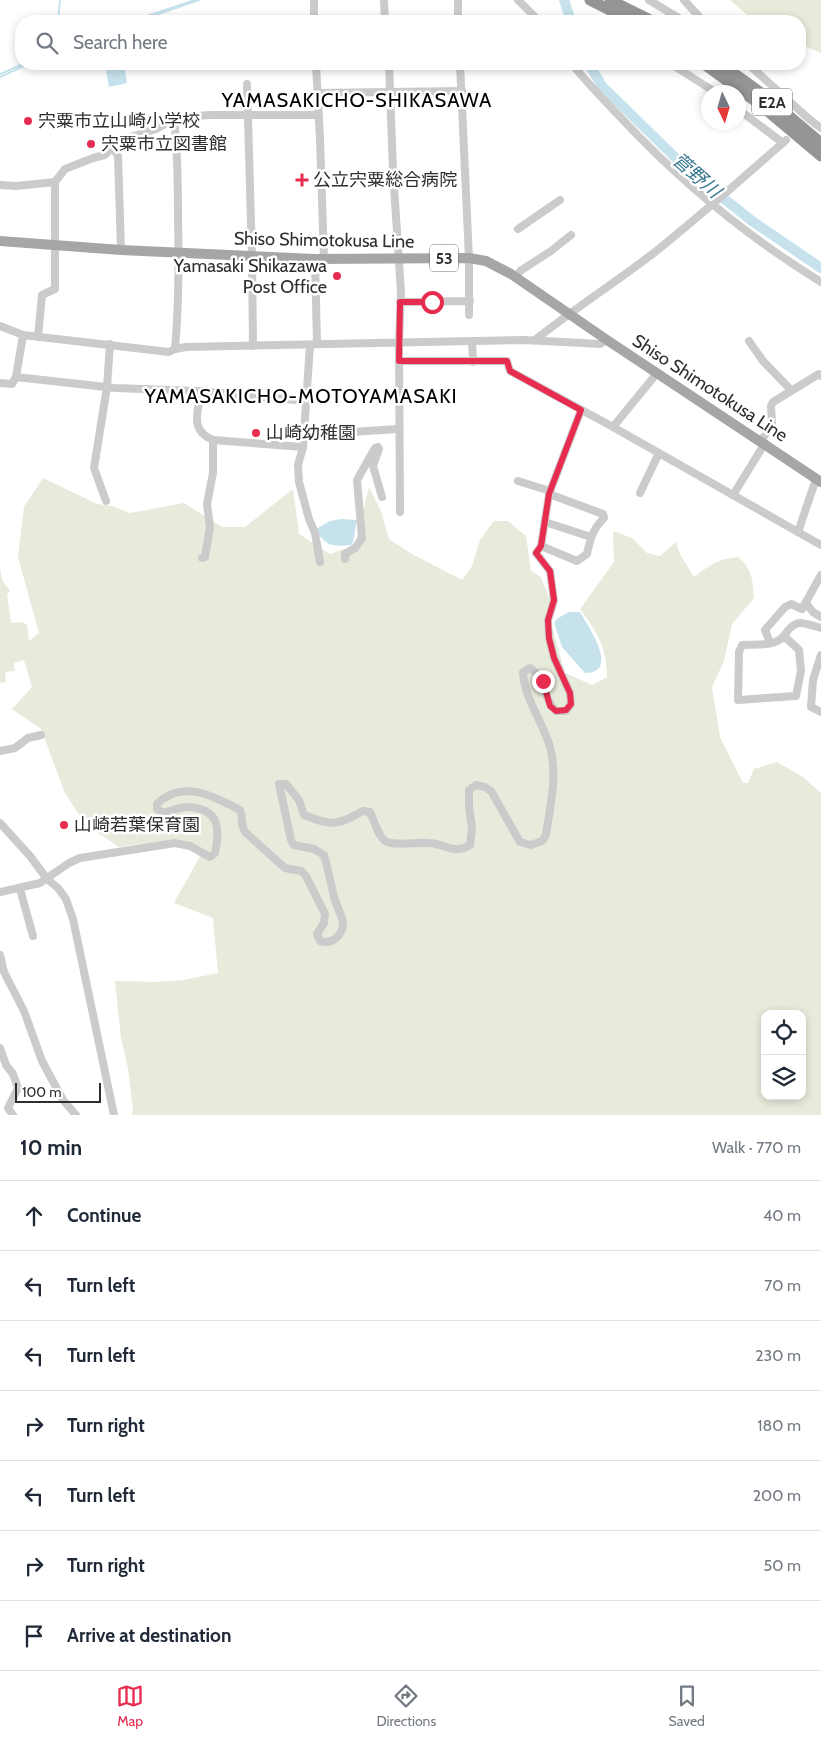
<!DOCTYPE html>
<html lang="en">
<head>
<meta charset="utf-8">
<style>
  :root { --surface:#fff; --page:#f6f6f7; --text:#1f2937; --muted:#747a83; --line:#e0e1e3; --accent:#e82c4f }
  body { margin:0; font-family:Cabin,"Noto Sans JP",sans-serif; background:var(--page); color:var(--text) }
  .controls { position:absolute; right:15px; bottom:15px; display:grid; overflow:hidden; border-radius:10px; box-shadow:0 2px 8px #0003 }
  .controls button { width:45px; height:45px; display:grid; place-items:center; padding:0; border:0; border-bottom:1px solid var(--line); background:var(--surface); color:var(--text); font:25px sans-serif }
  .compass { position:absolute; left:701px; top:85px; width:45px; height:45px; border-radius:50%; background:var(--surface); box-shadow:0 2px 8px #0003; rotate:175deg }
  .scale { position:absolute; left:15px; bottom:12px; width:86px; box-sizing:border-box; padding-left:5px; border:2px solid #2e2e2e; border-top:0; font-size:14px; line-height:18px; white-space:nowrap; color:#2e2e2e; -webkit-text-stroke:4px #fff; paint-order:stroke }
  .stop { position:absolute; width:15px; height:15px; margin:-11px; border:4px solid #e82c4f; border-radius:50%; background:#fff }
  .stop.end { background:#e82c4f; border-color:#fff; box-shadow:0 1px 5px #0008 }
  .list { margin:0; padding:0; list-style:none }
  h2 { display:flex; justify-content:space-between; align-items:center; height:65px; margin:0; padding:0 20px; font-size:21px }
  h2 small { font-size:16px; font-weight:400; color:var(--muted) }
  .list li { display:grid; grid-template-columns:32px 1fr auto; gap:15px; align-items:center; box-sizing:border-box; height:70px; padding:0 20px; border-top:1px solid var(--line) }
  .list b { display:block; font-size:19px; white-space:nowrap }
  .list em { font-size:16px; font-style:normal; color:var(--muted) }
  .icon { flex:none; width:28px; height:28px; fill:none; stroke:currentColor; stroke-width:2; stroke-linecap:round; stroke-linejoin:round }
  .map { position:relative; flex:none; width:821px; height:1115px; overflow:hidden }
  .search { position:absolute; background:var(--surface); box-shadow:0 2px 8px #0003; left:15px; right:15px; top:15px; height:55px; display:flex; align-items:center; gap:12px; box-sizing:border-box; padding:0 18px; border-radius:20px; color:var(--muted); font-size:19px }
  .sheet { height:555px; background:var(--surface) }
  nav { display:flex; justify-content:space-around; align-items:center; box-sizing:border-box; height:70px; border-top:1px solid var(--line); background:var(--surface); font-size:14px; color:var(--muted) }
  nav a { display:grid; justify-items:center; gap:2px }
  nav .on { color:var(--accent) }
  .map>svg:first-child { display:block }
</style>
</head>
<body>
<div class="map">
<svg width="821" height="1115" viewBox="0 0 821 1115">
  <rect width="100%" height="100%" fill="#fff"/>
  <!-- green -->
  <g fill="#e6ebdb" fill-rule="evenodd">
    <polygon points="730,0 821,0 821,53 800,44 800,21 754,21"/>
    <path d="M43 478 97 504 112 506 130 513 184 503 222 527H245L293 489 299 534 330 554 355 545 369 487 381 511 389 539 412 554 462 580 472 566 480 540 494 521H508L526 536 531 571 541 577 553 608 547 615 553 631 565 673 592 685 607 677C607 647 597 632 580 609L614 562 613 531 632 538 647 553 660 556 676 542 680 554 694 577C710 565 718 559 738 557 752 568 753 581 754 598L732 624 724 661 712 687 720 737 743 783H748L754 769 777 762 803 777 821 793V1115H132L133 1111 128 1068 121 1038 115 981 158 982 184 980 218 973 213 918 174 903 200 856 179 839 119 847 85 824 65 793 41 729 12 709 32 687 24 660 14 663 15 671 5 672 6 682 0 683V568L2 580 10 591 7 594 11 623 22 622 27 625 29 641 39 633 18 557 24 507ZM765 1014H802V1096H765Z"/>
  </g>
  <!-- water -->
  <g fill="#c6e2ec">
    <polygon points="113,64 124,64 127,83 109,87 105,65"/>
    <path d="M341 519 357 520 353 542 351 545C333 547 324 546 316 529L330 521Z"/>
    <path d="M569 612H580C588 626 621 673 585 673L562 647 554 623 558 618Z"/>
  </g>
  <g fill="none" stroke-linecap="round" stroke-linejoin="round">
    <!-- stream -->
    <g stroke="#c6e2ec" stroke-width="2">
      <polyline points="58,21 60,0"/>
      <polyline points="132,21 195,0"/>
      <polyline points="138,21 199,0"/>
      <polyline points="0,74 23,64"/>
      <polyline points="0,77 28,64"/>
    </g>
    <!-- river -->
    <g stroke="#c6e2ec" stroke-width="10">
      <polyline points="564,0 571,21"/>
      <polyline points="589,64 602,86 688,170 752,221 821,268"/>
    </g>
    <!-- minor -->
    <g stroke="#cbcbcb" stroke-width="8">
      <polyline points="314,0 314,21"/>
      <polyline points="384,0 385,21"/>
      <polyline points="458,0 458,21"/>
      <polyline points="518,0 539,21"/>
      <polyline points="649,0 682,20"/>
      <polyline points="684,0 703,21"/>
      <polyline points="316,64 320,139 324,259"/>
      <polyline points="389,64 393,171 401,293 399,343 400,512"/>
      <polyline points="460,64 469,258 469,315"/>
      <path d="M572 64C588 84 606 102 623 120 682 183 748 237 821 282"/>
      <polyline points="671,64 715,92"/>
      <polyline points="748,64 809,119 821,128"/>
      <polyline points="247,84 252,257 253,346"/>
      <polyline points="317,93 462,91"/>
      <polyline points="738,109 783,143"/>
      <path d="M174 119C178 152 178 185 178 219 179 262 179 305 175 349"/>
      <polyline points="113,148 118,156 121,250"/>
      <polyline points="0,185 16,186 55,182"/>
      <polyline points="518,229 560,200"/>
      <polyline points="315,259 317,344"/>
      <polyline points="517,277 520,271 551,251 571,235"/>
      <polyline points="400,302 470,301"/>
      <polyline points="0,326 23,335 169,352 175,349 186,347 524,340 600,344 607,340"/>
      <polyline points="38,337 42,295 55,289 55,182 65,169 93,158 105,155 118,141 156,129 174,119 183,117 210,115 318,115"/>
      <path d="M535 340C574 309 616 282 655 252 700 216 743 178 786 140"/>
      <polyline points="472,341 473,362"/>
      <polyline points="749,341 763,361 791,390"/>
      <polyline points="310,345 303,447 298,465 299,482 309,519 315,533 320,562"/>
      <polyline points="399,361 507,361 510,371 613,427 821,545"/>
      <polyline points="16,377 23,335"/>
      <polyline points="0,383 12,384 16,377 115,388 199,391 306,401"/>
      <path d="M201 391C198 412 189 430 213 440L303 447"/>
      <polyline points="613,427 657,373"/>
      <polyline points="303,435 399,429"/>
      <polyline points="761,441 772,425 771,406 773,402 819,374 821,376"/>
      <polyline points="518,481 550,491"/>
      <polyline points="640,493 659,453"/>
      <polyline points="733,495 765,443"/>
      <polyline points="106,501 94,468 107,387 110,344"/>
      <polyline points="545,522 591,537"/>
      <polyline points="798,532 816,479"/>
      <path d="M541 546 577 561 587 554C590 539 593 529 604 518L603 514 549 494"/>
      <polyline points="202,558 205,557 210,527 207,504 213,473 213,440"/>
      <polyline points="345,559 345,554 355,548 362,538 357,480 375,448 378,447 379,449 373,466 382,497"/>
      <polyline points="806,603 813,612 821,617"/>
      <path d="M784 636 799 650 801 671 796 696 738 700 739 652 742 645C756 644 774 647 784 636Z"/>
      <path d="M784 636C796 617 802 623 821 628"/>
      <polyline points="770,643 765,630 785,607 791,604 802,609 821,575"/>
      <polyline points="821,655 813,680 811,707 821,712"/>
      <polyline points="0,751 15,748 28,738 41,735"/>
      <polyline points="0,823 30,856 47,879 58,888 66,899 73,919 114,1115"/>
      <polyline points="20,889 33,936"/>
      <path d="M0 892 40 883 69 863 80 858 175 843 190 846 210 857 215 853C220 829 220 810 190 807 182 806 171 811 163 813L157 809V804C182 779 214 796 240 810 244 819 239 821 245 832L285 868 301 871 306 876 325 914 324 923 317 934 320 941C331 945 343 936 343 923 342 915 336 905 334 897 331 883 328 869 324 855L314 849 294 845 291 840 279 784H286L299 800 304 815C332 826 336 826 363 811L370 812C374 820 379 839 387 842 398 846 417 842 429 843 446 844 454 855 470 845L472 828 469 806V790L476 785 485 787 491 791 520 842 531 845 542 841 546 835C550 806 558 776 550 747 543 722 524 698 523 672L530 668C548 680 542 698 556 711H566L571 704 570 693 554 658 549 638 548 620 554 601 550 571 536 553 541 546 549 494 581 410"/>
      <polyline points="0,955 4,972 24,1011 42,1061 63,1100 76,1115"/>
      <polyline points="0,1048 6,1065 13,1074 18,1088 8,1108 13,1115"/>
    </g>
    <!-- major -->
    <polyline stroke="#a6a6a6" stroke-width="10" points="0,241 121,250 315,259 469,258 486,261 511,274 607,340 821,482"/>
    <!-- highway -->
    <g stroke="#959595" stroke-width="11">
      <polyline points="590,0 632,21"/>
      <polyline points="610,0 652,21"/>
      <polyline points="704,64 758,103 821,156"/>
      <polyline points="721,64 764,95 821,143"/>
    </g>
  </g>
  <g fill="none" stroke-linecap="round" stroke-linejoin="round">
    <!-- route -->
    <polyline stroke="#e82c4f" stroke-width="6" points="432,302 400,302 399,361 507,361 510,371 581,410 549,494 541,546 536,553 550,571 554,600 548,620 549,638 554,658 570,693 571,704 566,710 556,711 550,706 543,681"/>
  </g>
  <!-- markers -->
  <g fill="#e82c4f" stroke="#fff" stroke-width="2">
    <circle cx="28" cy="121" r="5"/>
    <circle cx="91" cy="144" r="5"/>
    <path d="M299.5 172.5h5v5h5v5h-5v5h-5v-5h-5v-5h5z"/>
    <circle cx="337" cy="276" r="5"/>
    <circle cx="256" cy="433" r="5"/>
    <circle cx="64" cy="825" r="5"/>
  </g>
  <g text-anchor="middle" stroke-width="5" stroke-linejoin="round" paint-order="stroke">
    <!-- shield labels -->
    <g fill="#fff" stroke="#6d6d6d" stroke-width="1">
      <rect x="752" y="88.5" width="40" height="27" rx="4"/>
      <rect x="430" y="244.5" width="28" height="27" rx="4"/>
    </g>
    <g font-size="16" font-weight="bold" fill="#2e2e2e">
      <text x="772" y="108">E2A</text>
      <text x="444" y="264">53</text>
    </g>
    <!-- poi labels -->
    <g font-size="18" fill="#2e2e2e" stroke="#fff" text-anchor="start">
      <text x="38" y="127">宍粟市立山崎小学校</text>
      <text x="101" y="150">宍粟市立図書館</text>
      <text x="313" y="186">公立宍粟総合病院</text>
      <text x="327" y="272" text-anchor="end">Yamasaki Shikazawa<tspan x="327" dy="21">Post Office</tspan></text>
      <text x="266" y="439">山崎幼稚園</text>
      <text x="74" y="831">山崎若葉保育園</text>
    </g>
    <!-- street labels -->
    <g font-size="18" fill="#2e2e2e" stroke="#fff">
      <text transform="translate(324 240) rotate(1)" y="6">Shiso Shimotokusa Line</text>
      <text transform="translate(710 388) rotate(33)" y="6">Shiso Shimotokusa Line</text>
    </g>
    <!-- water labels -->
    <g font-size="19" font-style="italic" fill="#3a7991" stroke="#fff">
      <text transform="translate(697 175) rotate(41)" y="7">菅野川</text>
    </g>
    <!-- quarter labels -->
    <g font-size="20" letter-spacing="1" fill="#000" stroke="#fff">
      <text x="357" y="107">YAMASAKICHO-SHIKASAWA</text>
      <text x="301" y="403">YAMASAKICHO-MOTOYAMASAKI</text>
    </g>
  </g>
</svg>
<div class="controls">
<button><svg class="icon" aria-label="locate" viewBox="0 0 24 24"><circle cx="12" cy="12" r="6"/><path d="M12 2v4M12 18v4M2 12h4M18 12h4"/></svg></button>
<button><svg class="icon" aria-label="layers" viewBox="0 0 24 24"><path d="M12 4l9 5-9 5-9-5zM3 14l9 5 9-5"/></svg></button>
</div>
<svg class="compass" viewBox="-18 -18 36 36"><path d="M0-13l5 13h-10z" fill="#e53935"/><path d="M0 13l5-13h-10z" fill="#747a83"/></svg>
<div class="scale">100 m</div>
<div class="stop" style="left:432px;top:302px"></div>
<div class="stop end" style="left:543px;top:681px"></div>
<div class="search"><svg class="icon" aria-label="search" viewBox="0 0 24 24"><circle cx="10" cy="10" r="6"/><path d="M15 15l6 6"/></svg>Search here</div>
</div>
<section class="sheet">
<h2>10 min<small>Walk · 770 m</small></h2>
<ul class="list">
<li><svg class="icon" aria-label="ahead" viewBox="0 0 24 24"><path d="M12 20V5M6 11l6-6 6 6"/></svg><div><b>Continue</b></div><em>40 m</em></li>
<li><svg class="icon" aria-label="left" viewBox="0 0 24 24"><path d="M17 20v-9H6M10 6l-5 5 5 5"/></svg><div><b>Turn left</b></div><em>70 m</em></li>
<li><svg class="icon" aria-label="left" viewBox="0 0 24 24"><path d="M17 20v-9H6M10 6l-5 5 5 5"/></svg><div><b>Turn left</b></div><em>230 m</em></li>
<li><svg class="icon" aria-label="right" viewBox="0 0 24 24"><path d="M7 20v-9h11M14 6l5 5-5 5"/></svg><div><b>Turn right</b></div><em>180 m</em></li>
<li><svg class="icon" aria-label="left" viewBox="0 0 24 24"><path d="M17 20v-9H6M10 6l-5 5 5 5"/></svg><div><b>Turn left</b></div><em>200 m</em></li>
<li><svg class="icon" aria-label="right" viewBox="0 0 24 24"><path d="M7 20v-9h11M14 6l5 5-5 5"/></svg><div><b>Turn right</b></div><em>50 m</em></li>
<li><svg class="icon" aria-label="arrive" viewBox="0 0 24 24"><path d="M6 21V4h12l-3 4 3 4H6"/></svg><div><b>Arrive at destination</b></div></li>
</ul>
</section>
<nav>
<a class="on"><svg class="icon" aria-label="map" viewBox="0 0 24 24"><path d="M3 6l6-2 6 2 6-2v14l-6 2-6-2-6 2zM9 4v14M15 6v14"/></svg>Map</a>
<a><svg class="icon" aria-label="directions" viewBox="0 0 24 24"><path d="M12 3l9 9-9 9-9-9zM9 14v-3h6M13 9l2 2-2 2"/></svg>Directions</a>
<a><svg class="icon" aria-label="saved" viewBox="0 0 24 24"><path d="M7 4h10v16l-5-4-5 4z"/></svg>Saved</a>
</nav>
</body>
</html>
